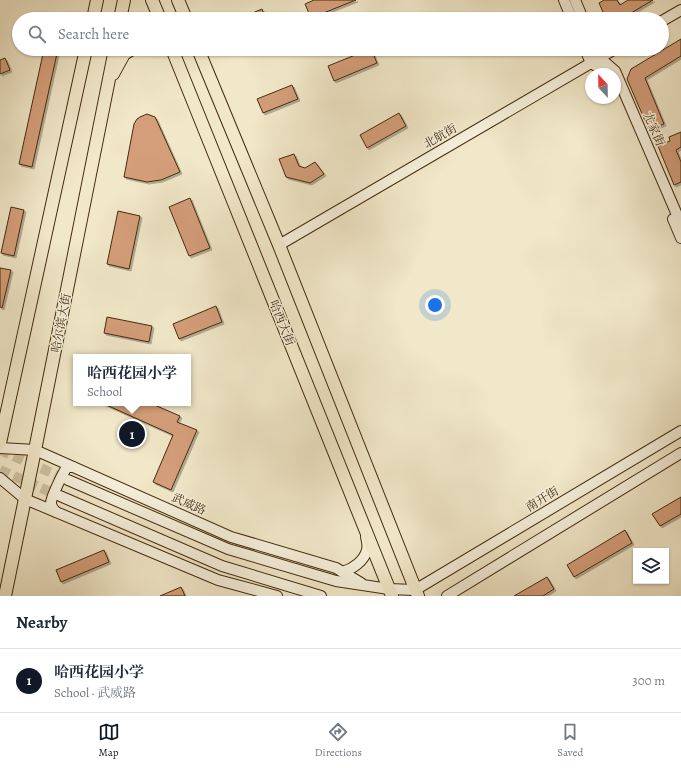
<!DOCTYPE html>
<html lang="en">
<head>
<meta charset="utf-8">
<style>
  :root { --surface:#fff; --page:#f6f6f7; --text:#1f2937; --muted:#747a83; --line:#e0e1e3; --accent:#111827 }
  body { margin:0; font-family:Alegreya,"Noto Serif SC",serif; background:var(--page); color:var(--text) }
  .controls { position:absolute; right:12px; bottom:12px; display:grid; overflow:hidden; border-radius:0px; box-shadow:0 1px 3px #0004 }
  .controls button { width:36px; height:36px; display:grid; place-items:center; padding:0; border:0; border-bottom:1px solid var(--line); background:var(--surface); color:var(--text); font:20px sans-serif }
  .compass { position:absolute; left:585px; top:68px; width:36px; height:36px; border-radius:50%; background:var(--surface); box-shadow:0 1px 3px #0004; rotate:338deg }
  .you { position:absolute; left:435px; top:305px; width:14px; height:14px; margin:-10px; border:3px solid #fff; border-radius:50%; background:#1a73e8; box-shadow:0 0 0 6px #1a73e833 }
  .badge { display:grid; place-items:center; width:26px; height:26px; border-radius:50%; background:var(--accent); color:#fff; font-size:13px; font-weight:700 }
  .pin { position:absolute; translate:-50% -50%; border:2px solid #fff; box-shadow:0 1px 4px #0006 }
  .popup { position:absolute; left:73px; top:354px; width:118px; height:52px; box-sizing:border-box; display:grid; place-content:center; border-radius:0px; background:var(--surface); filter:drop-shadow(0 1px 3px #0005); font-size:13px; white-space:nowrap; color:var(--muted) }
  .popup b { font-size:15px; color:var(--text) }
  .popup::after { content:''; position:absolute; left:50%; top:100%; margin-left:-8px; border:8px solid transparent; border-top-color:var(--surface) }
  .list { margin:0; padding:0; list-style:none }
  h2 { display:flex; justify-content:space-between; align-items:center; height:52px; margin:0; padding:0 16px; font-size:17px }
  h2 small { font-size:13px; font-weight:400; color:var(--muted) }
  .list li { display:grid; grid-template-columns:26px 1fr auto; gap:12px; align-items:center; box-sizing:border-box; height:64px; padding:0 16px; border-top:1px solid var(--line) }
  .list b { display:block; font-size:15px; white-space:nowrap }
  .list p { margin:0; font-size:13px; white-space:nowrap; color:var(--muted) }
  .list em { font-size:13px; font-style:normal; color:var(--muted) }
  .icon { flex:none; width:22px; height:22px; fill:none; stroke:currentColor; stroke-width:2; stroke-linecap:round; stroke-linejoin:round }
  .map { position:relative; flex:none; width:681px; height:596px; overflow:hidden }
  .search { position:absolute; background:var(--surface); box-shadow:0 1px 3px #0004; left:12px; right:12px; top:12px; height:44px; display:flex; align-items:center; gap:10px; box-sizing:border-box; padding:0 14px; border-radius:22px; color:var(--muted); font-size:15px }
  .sheet { height:116px; background:var(--surface) }
  nav { display:flex; justify-content:space-around; align-items:center; box-sizing:border-box; height:56px; border-top:1px solid var(--line); background:var(--surface); font-size:11px; color:var(--muted) }
  nav a { display:grid; justify-items:center; gap:2px }
  nav .on { color:var(--accent) }
  .map>svg:first-child { display:block }
</style>
</head>
<body>
<div class="map">
<svg width="681" height="596" viewBox="0 0 681 596">
  <defs>
    <filter id="shadow"><feDropShadow dx="2" dy="2" stdDeviation="0" flood-color="#0004"/></filter>
  </defs>
  <rect width="100%" height="100%" fill="#f1e8c9"/>
  <filter id="stains"><feTurbulence type="fractalNoise" baseFrequency=".005" numOctaves="4"/><feColorMatrix values="0 0 0 0 .2 0 0 0 0 .09 0 0 0 0 .02 0 0 0 .5 -.17"/></filter>
  <radialGradient id="worn" r=".72"><stop offset=".6" stop-color="#630" stop-opacity="0"/><stop offset="1" stop-color="#630" stop-opacity=".3"/></radialGradient>
  <!-- building -->
  <g fill="#d49e7a" stroke="#432c0d" filter="url(#shadow)">
    <polygon points="314,0 356,0 311,18 305,4"/>
    <polygon points="604,0 617,0 620,5 628,0 653,0 621,19 606,19 599,3"/>
    <polygon points="262,9 266,19 238,19"/>
    <polygon points="681,39 681,56 645,78 664,124 649,130 627,79 631,69"/>
    <polygon points="44,49 58,49 32,167 19,164"/>
    <polygon points="370,49 371,49 377,63 334,81 328,66"/>
    <polygon points="5,58 10,70 0,74 0,60"/>
    <polygon points="292,85 298,99 263,113 257,99"/>
    <polygon points="399,113 406,126 367,148 360,135"/>
    <polygon points="147,114 155,117 157,121 180,172 161,180 147,182 124,177 134,124 137,119 140,117"/>
    <polygon points="681,132 681,147 676,150 681,162 681,182 674,185 658,146 670,141 669,137"/>
    <polygon points="294,154 299,166 305,168 315,162 324,174 310,183 286,177 279,159"/>
    <polygon points="190,198 210,248 189,256 169,207"/>
    <polygon points="11,207 24,210 14,256 1,253"/>
    <polygon points="118,211 140,216 129,269 107,264"/>
    <polygon points="0,268 11,270 2,308 0,307"/>
    <polygon points="216,306 222,322 179,339 173,324"/>
    <polygon points="107,317 152,326 149,342 104,333"/>
    <polygon points="102,403 150,403 180,416 177,422 197,430 171,490 153,482 173,435"/>
    <polygon points="681,497 681,514 660,526 652,514"/>
    <polygon points="625,530 632,543 574,577 567,565"/>
    <polygon points="104,550 109,562 61,582 56,570"/>
    <polygon points="547,577 554,589 543,596 514,596"/>
    <polygon points="181,587 185,596 160,596"/>
  </g>
  <g fill="none" stroke-linecap="round" stroke-linejoin="round">
    <!-- secondary-tunnel -->
    <g stroke="#cec2a3" stroke-width="10" stroke-dasharray="10 5" stroke-linecap="butt">
      <polyline points="0,450 68,480"/>
      <polyline points="0,470 60,496"/>
    </g>
    <!-- secondary casing -->
    <g stroke="#432c0d" stroke-width="12">
      <g id="secondary">
        <polyline points="564,0 572,19"/>
        <polyline points="575,0 583,19"/>
        <polyline points="662,21 681,10"/>
        <polyline points="585,49 591,63 610,74"/>
        <polyline points="596,49 600,58 615,71 681,224"/>
        <polyline points="673,219 681,238"/>
        <polyline points="279,245 615,49"/>
        <polyline points="0,448 35,450 231,537 336,568 361,583"/>
        <polyline points="0,478 25,499 218,580 277,596"/>
        <polyline points="68,480 228,549 336,581 389,589 415,590 681,431"/>
        <polyline points="60,496 222,566 321,596"/>
        <path d="M56 512C53 509 51 507 51 503 51 497 63 473 67 467H73"/>
        <path d="M342 572C353 569 364 561 367 550 368 546 367 541 366 537"/>
        <polyline points="447,596 681,453"/>
      </g>
    </g>
    <!-- primary casing -->
    <g stroke="#432c0d" stroke-width="14">
      <g id="primary">
        <polyline points="152,0 160,19"/>
        <polyline points="178,0 186,19"/>
        <polyline points="93,19 97,0"/>
        <polyline points="120,19 124,0"/>
        <polyline points="172,49 392,596"/>
        <polyline points="198,49 279,245 418,596"/>
        <polyline points="113,74 124,54 132,49"/>
        <polyline points="0,443 86,49"/>
        <polyline points="5,596 35,450 115,49"/>
      </g>
    </g>
    <!-- secondary -->
    <use href="#secondary" stroke="#f6f0dc" stroke-width="10"/>
    <!-- primary -->
    <use href="#primary" stroke="#f1e8c9" stroke-width="12"/>
  </g>
  <g text-anchor="middle" stroke-width="3" stroke-linejoin="round" paint-order="stroke">
    <!-- street labels -->
    <g font-size="12" fill="#432c0d" stroke="#f6f0dc">
      <text transform="translate(654 129) rotate(67)" y="4">尤家街</text>
      <text transform="translate(440 136) rotate(-30)" y="4">北航街</text>
      <text transform="translate(61 323) rotate(-79)" y="4">哈尔滨大街</text>
      <text transform="translate(282 323) rotate(68)" y="4">哈西大街</text>
      <text transform="translate(542 499) rotate(-31)" y="4">南开街</text>
      <text transform="translate(189 504) rotate(24)" y="4">武威路</text>
    </g>
  </g>
  <rect width="100%" height="100%" filter="url(#stains)"/>
  <rect width="100%" height="100%" fill="url(#worn)"/>
</svg>
<div class="controls">
<button><svg class="icon" aria-label="layers" viewBox="0 0 24 24"><path d="M12 4l9 5-9 5-9-5zM3 14l9 5 9-5"/></svg></button>
</div>
<svg class="compass" viewBox="-18 -18 36 36"><path d="M0-13l5 13h-10z" fill="#e53935"/><path d="M0 13l5-13h-10z" fill="#747a83"/></svg>
<div class="you"></div>
<div class="pin badge" style="left:132px;top:434px">1</div>
<div class="popup"><b>哈西花园小学</b>School</div>
<div class="search"><svg class="icon" aria-label="search" viewBox="0 0 24 24"><circle cx="10" cy="10" r="6"/><path d="M15 15l6 6"/></svg>Search here</div>
</div>
<section class="sheet">
<h2>Nearby<small></small></h2>
<ul class="list">
<li><span class="badge">1</span><div><b>哈西花园小学</b><p>School · 武威路</p></div><em>300 m</em></li>
</ul>
</section>
<nav>
<a class="on"><svg class="icon" aria-label="map" viewBox="0 0 24 24"><path d="M3 6l6-2 6 2 6-2v14l-6 2-6-2-6 2zM9 4v14M15 6v14"/></svg>Map</a>
<a><svg class="icon" aria-label="directions" viewBox="0 0 24 24"><path d="M12 3l9 9-9 9-9-9zM9 14v-3h6M13 9l2 2-2 2"/></svg>Directions</a>
<a><svg class="icon" aria-label="saved" viewBox="0 0 24 24"><path d="M7 4h10v16l-5-4-5 4z"/></svg>Saved</a>
</nav>
</body>
</html>
